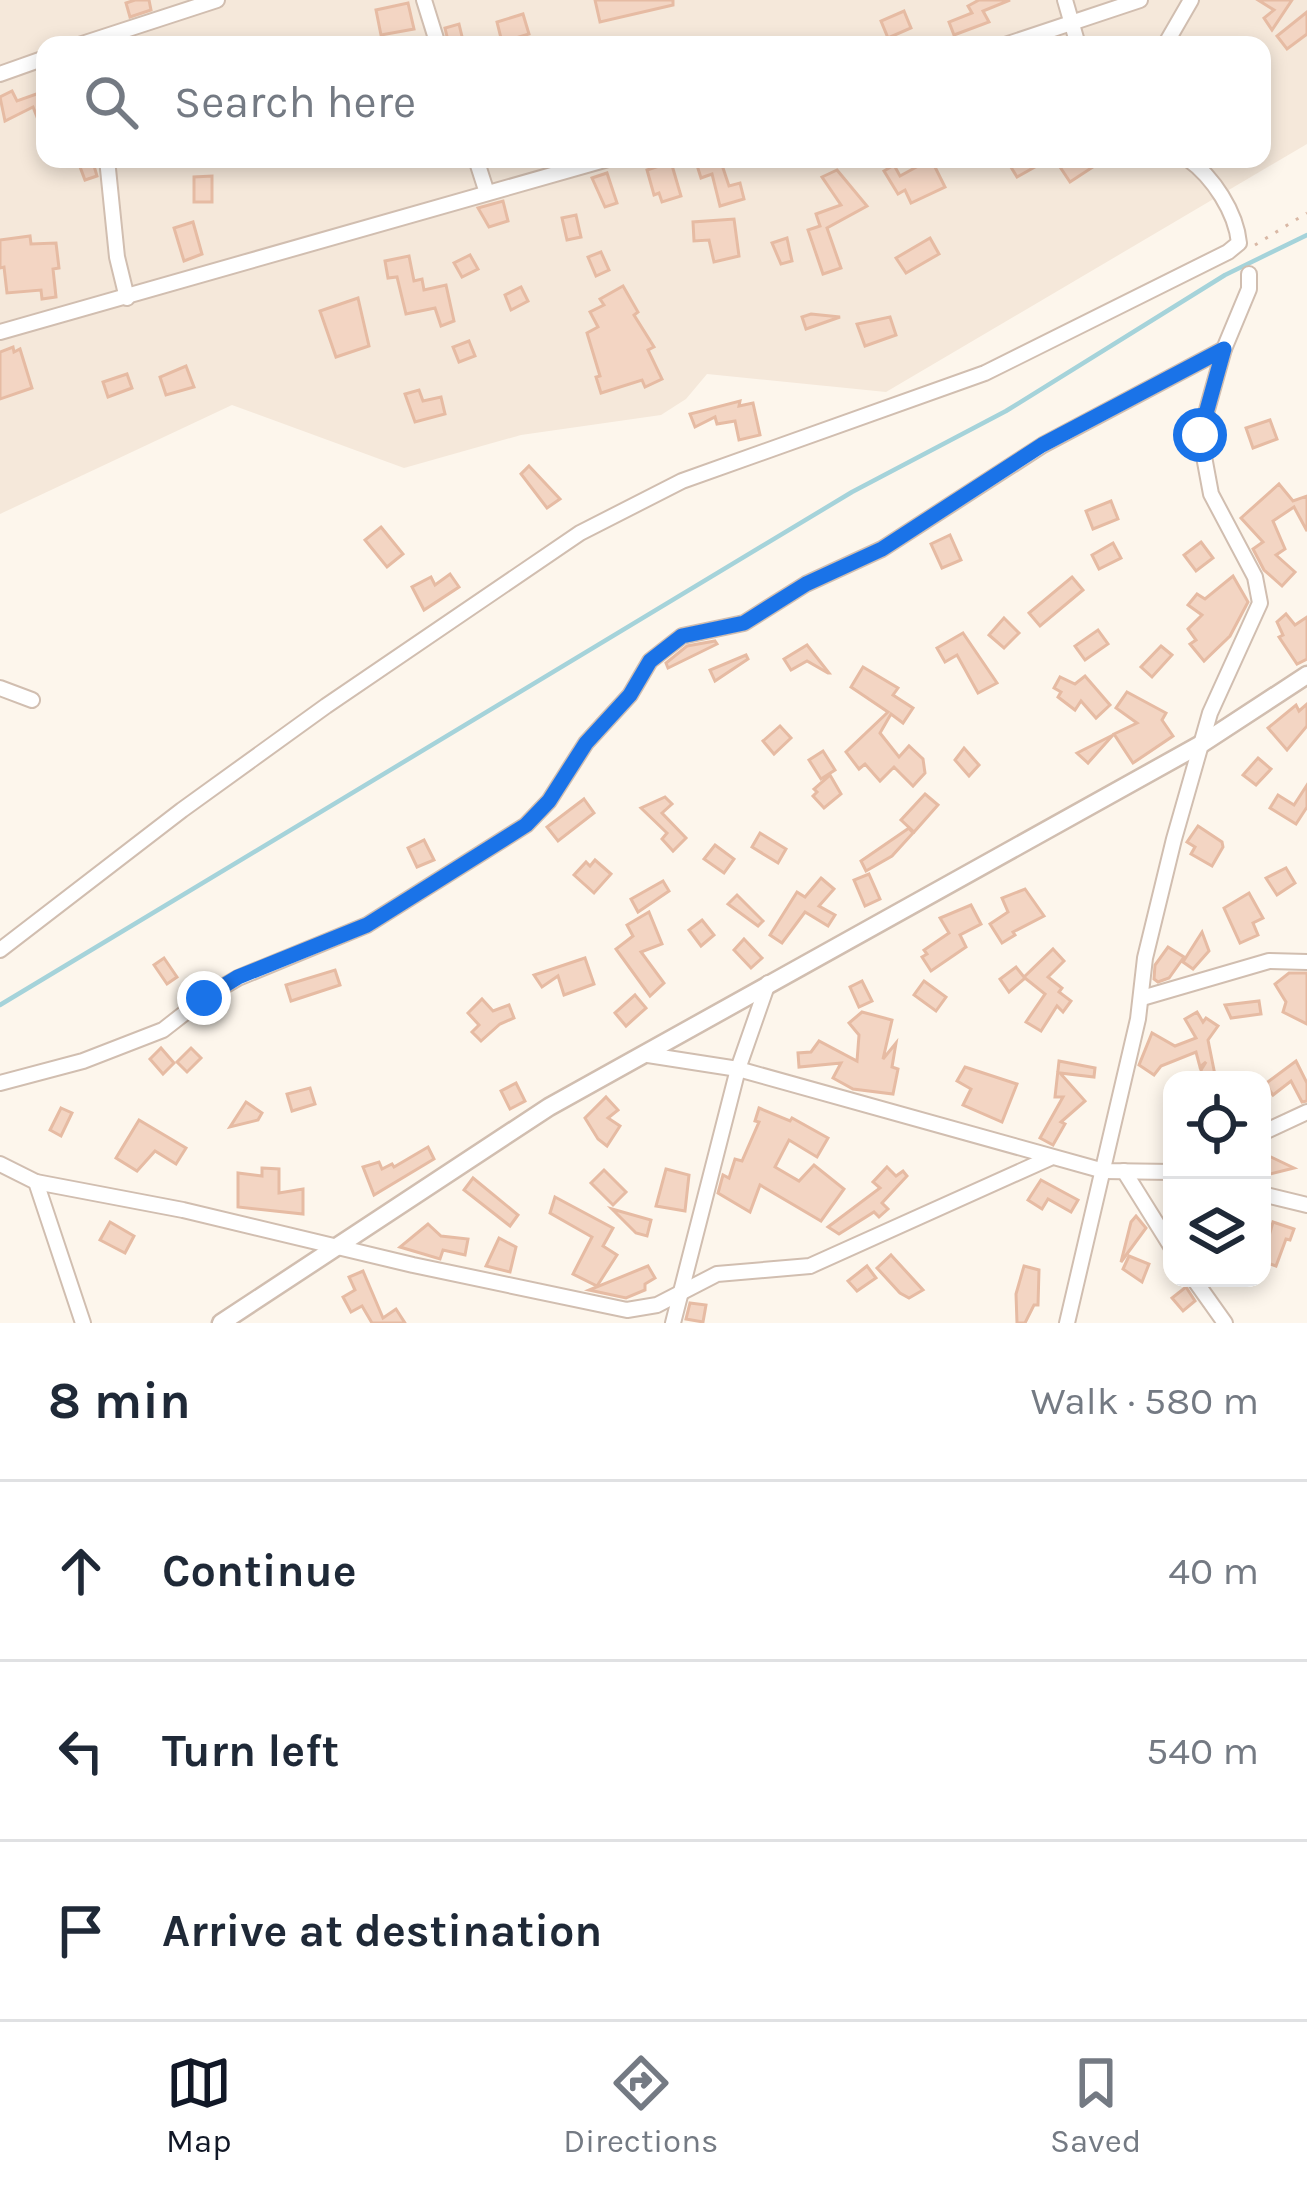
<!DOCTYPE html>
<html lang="en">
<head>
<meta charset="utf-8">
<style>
  :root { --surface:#fff; --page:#f6f6f7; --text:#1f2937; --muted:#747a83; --line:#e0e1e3; --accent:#111827 }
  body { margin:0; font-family:Karla,sans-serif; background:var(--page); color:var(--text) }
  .controls { position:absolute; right:36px; bottom:36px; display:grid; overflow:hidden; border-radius:24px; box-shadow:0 6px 18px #0003 }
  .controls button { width:108px; height:108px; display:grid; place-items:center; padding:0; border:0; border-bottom:3px solid var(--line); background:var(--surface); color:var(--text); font:60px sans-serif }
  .stop { position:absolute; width:36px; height:36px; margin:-27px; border:9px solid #1a73e8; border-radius:50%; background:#fff }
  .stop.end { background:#1a73e8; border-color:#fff; box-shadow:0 3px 12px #0008 }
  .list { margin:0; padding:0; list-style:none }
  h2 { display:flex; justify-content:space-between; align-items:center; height:156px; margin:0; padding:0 48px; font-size:51px }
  h2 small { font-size:39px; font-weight:400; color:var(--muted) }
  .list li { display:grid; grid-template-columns:78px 1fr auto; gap:36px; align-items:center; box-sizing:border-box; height:180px; padding:0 48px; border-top:3px solid var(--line) }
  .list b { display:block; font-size:45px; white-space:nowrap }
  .list em { font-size:39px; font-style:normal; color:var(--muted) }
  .icon { flex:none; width:66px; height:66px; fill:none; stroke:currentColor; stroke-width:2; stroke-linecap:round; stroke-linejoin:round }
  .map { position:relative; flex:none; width:1307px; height:1323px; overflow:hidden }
  .search { position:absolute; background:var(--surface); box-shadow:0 6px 18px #0003; left:36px; right:36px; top:36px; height:132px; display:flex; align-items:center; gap:30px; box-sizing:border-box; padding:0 42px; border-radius:24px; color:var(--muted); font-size:45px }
  .sheet { height:696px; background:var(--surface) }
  nav { display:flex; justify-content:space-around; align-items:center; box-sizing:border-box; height:168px; border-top:3px solid var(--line); background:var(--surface); font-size:33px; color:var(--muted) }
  nav a { display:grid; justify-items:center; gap:6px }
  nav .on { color:var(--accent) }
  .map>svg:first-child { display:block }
</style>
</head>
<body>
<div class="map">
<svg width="1307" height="1323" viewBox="0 0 1307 1323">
  <rect width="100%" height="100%" fill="#fdf6ec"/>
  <!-- residential -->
  <path fill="#f5e8da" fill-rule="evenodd" d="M0 0H1307V144L886 392 707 374 686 399 661 415 521 435 404 468 232 405 0 514ZM45 45H1262V159H45Z"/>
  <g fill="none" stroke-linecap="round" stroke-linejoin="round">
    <!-- stream -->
    <polyline stroke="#a5d3da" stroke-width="4.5" points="0,1005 852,492 1006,411 1225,275 1307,235"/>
  </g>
  <!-- building -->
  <g fill="#f3d5c3" stroke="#e6bba3" stroke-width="3">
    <polygon points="135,0 149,0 151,10 130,17 126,3"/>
    <polygon points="595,0 673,0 673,5 600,22"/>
    <polygon points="979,0 1010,0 983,11 989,22 954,35 949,22 972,13 968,6"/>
    <polygon points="1258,0 1292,0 1272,30 1264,18 1274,10"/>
    <polygon points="408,3 414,29 381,35 376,10"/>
    <polygon points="904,11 911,28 888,38 881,21"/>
    <polygon points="1307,12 1307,34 1287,49 1277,36"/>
    <polygon points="523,14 529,34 502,42 497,22"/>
    <polygon points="459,24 464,45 449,45 445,28"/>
    <polygon points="12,91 17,101 45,91 45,137 33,107 5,121 0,97"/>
    <polygon points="77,159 92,159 97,176 85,180"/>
    <polygon points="695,159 720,159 729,186 740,183 744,199 720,206 712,174 701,178"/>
    <polygon points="931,159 945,187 911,203 905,190 898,194 884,171 894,165 900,176"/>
    <polygon points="1017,159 1049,159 1017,177 1009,164"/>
    <polygon points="1066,159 1105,159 1070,182 1058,164"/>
    <polygon points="671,162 681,196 662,202 659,193 654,195 647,170"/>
    <polygon points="837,170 867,206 827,228 841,268 823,274 808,230 820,226 816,214 841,205 822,177"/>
    <polygon points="607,173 617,203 605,207 592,178"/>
    <polygon points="212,176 212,202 194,202 194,177"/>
    <polygon points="503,201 508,221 489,227 478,208"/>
    <polygon points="576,215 581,237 567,240 562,218"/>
    <polygon points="734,219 739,256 714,262 709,240 694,241 693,222"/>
    <polygon points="193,222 202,254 184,261 174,228"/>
    <polygon points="30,236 31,244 56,243 59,268 53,269 56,297 42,299 41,290 7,293 4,267 0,268 0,240"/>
    <polygon points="787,238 792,261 781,264 772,243"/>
    <polygon points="930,238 939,254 906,273 896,258"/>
    <polygon points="601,252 609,270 596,276 588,257"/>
    <polygon points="470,255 478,269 462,277 454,263"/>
    <polygon points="409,256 414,281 422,279 424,290 446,285 454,321 441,326 435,308 406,314 397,277 388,278 385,261"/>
    <polygon points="623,286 638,312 634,315 654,347 648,350 662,379 645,387 642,380 601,393 596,377 600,376 587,333 598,327 590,312 604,305 600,299"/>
    <polygon points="521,287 528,301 511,310 505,295"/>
    <polygon points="358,298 369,346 336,357 320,311"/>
    <polygon points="811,314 840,317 806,329 802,317"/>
    <polygon points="890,317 896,335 865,346 857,324"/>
    <polygon points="469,341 475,356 459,362 453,347"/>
    <polygon points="13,347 14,352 20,349 32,388 0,399 0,352"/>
    <polygon points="186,366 194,387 166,395 160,377"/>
    <polygon points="127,374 132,388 108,397 103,382"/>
    <polygon points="419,390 423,401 441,397 445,414 415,422 405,394"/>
    <polygon points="740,401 739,406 753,403 760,435 739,440 735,421 717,424 715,417 695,427 690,414"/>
    <polygon points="1270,420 1277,439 1253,448 1246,428"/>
    <polygon points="529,466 560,499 547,508 521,474"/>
    <polygon points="1279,484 1293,501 1307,496 1307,531 1294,507 1273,521 1285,549 1276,555 1295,572 1282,586 1264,570 1253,549 1263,542 1241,518"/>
    <polygon points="1111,501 1118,519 1093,529 1086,511"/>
    <polygon points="381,527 403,554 387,567 365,540"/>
    <polygon points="950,535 961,560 942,568 931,544"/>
    <polygon points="1201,542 1213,558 1196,571 1184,555"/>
    <polygon points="1113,543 1121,558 1099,569 1092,555"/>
    <polygon points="450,574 459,587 424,610 412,587 431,577 435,585"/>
    <polygon points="1233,576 1248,602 1230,636 1204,661 1190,644 1196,640 1188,629 1202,615 1188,605 1197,594 1205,599"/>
    <polygon points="1072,577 1083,590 1040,626 1029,613"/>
    <polygon points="1286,614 1295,625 1307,617 1307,659 1297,664 1279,637 1283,635 1277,622"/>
    <polygon points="1004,618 1019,633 1004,648 989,635"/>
    <polygon points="1098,630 1108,644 1085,660 1075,646"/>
    <polygon points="963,633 997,683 978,693 957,655 945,662 937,648"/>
    <polygon points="715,641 717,644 668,668 666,663 687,646"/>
    <polygon points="807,645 829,673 828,673 807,661 791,670 784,659"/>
    <polygon points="1161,646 1172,655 1152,677 1141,667"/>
    <polygon points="746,655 748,659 715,681 710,670"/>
    <polygon points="863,667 898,688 893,695 913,708 903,723 891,714 880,733 899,757 909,746 923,759 925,773 913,786 894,767 880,781 865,764 859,769 846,752 888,712 851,687"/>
    <polygon points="1085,676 1110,705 1096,718 1081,701 1075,710 1058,697 1061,692 1054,688 1060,677 1075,684"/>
    <polygon points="1127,692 1166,713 1162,720 1173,736 1133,763 1114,734 1137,723 1116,708"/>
    <polygon points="1307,704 1307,726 1287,750 1268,728 1296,705 1299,711"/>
    <polygon points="780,726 791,738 774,754 763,741"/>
    <polygon points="1113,735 1088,763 1077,753"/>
    <polygon points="964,748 979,765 969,776 955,760"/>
    <polygon points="823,751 835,770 821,779 809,760"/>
    <polygon points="1258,758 1271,769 1256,785 1243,775"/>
    <polygon points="830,775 841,794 824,808 813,796 817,792 814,789"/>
    <polygon points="1307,785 1307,807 1296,824 1270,808 1278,795 1294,805"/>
    <polygon points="925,794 938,805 914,832 901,820"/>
    <polygon points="665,797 672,804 662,813 686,838 673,851 662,839 667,833 641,808"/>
    <polygon points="584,799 594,813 558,841 547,827"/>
    <polygon points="1198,826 1222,842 1223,847 1212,866 1191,854 1195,847 1187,842"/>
    <polygon points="909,828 913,833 892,856 866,871 861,861"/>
    <polygon points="760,833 786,849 778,863 752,847"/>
    <polygon points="424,840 434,860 417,867 408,848"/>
    <polygon points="715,845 734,859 724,873 704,859"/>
    <polygon points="595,860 611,874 594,893 574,875 586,862 590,866"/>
    <polygon points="1286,868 1295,883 1277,895 1266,878"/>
    <polygon points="869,874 880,899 865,906 854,880"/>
    <polygon points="821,878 834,889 819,906 835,915 828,926 805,912 782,943 770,935 797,892 805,897"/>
    <polygon points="663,881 669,891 638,912 631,899"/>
    <polygon points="1025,889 1044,916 1013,932 1015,935 1002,943 990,924 1008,912 1002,898"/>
    <polygon points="1249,893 1263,918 1253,923 1258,935 1240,943 1224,908"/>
    <polygon points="737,895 763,921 758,926 728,904"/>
    <polygon points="971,905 981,924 960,935 966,947 931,971 922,957 927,954 924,950 949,933 940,918"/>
    <polygon points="649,912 662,944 641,952 664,983 650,996 616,949 633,936 627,925"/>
    <polygon points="702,920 714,935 701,946 689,930"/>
    <polygon points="1202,932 1209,951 1193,969 1183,962"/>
    <polygon points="744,939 762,958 751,968 734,950"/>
    <polygon points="1168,947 1184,957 1169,978 1158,982 1154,979 1155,965"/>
    <polygon points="1053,949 1064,961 1048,977 1062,988 1059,992 1071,1001 1063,1012 1057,1006 1041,1031 1026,1022 1045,994 1025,978 1009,992 1000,979 1016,967 1024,977"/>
    <polygon points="164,958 177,977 167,984 154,965"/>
    <polygon points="585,958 594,984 564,995 558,976 542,987 534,975"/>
    <polygon points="335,970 340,985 291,1001 286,985"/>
    <polygon points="1289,973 1307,973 1307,1024 1283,1012 1286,1002 1275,984"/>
    <polygon points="862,981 872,1001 859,1007 850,987"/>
    <polygon points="924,981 946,997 936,1011 914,995"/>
    <polygon points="635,995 646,1008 626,1026 615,1013"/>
    <polygon points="482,999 493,1011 509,1005 514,1018 500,1024 481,1041 472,1032 479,1025 468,1013"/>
    <polygon points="1259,1001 1261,1014 1231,1018 1225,1005"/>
    <polygon points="862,1012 892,1020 883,1059 896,1043 892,1067 898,1069 893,1094 853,1089 833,1078 841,1063 799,1067 798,1053 811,1052 819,1041 857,1061 859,1035 849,1023"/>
    <polygon points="1197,1012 1203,1022 1206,1018 1218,1026 1208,1040 1216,1080 1203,1080 1201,1070 1206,1062 1200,1067 1196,1052 1161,1066 1154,1075 1139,1065 1152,1033 1175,1046 1196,1038 1185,1019"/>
    <polygon points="161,1048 174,1063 163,1074 150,1059"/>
    <polygon points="191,1048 201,1058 187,1072 177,1062"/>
    <polygon points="1059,1061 1095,1068 1094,1077 1060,1073 1085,1101 1061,1122 1065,1124 1053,1145 1040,1138 1063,1097 1055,1097"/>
    <polygon points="1296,1061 1307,1083 1307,1101 1302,1102 1291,1081 1273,1095 1265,1084"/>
    <polygon points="965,1067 1017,1084 1002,1122 963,1105 971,1089 957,1081"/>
    <polygon points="516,1083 525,1101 510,1109 501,1091"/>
    <polygon points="310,1088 315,1104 292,1111 287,1094"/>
    <polygon points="606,1097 618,1110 608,1118 620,1126 607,1146 598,1139 585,1118"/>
    <polygon points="246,1102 262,1113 258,1120 230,1127"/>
    <polygon points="61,1108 72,1113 61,1136 50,1130"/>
    <polygon points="759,1108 790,1121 792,1118 828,1138 817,1157 789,1140 775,1167 799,1181 814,1165 844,1189 821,1221 760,1185 750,1212 718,1193 723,1175 729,1178 735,1159 742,1161 759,1122 755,1121"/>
    <polygon points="139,1120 186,1148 176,1164 155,1151 137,1171 116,1158"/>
    <polygon points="428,1147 434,1159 374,1195 363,1167 379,1162 382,1169 392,1164 394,1167"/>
    <polygon points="1271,1157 1294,1168 1262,1176 1262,1159"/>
    <polygon points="887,1167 896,1176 903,1171 907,1176 882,1203 888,1209 879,1217 874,1212 839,1234 828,1227 880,1188 873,1182"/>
    <polygon points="262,1168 279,1169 279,1193 303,1189 303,1214 238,1207 238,1173 262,1176"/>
    <polygon points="666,1169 689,1175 685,1211 656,1206"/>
    <polygon points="604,1170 626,1192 613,1205 591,1183"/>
    <polygon points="473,1178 518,1215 510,1226 464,1190"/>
    <polygon points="1041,1180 1078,1200 1071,1212 1048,1199 1042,1209 1028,1200"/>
    <polygon points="555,1197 613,1228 603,1246 617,1255 597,1286 573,1274 592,1237 550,1213"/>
    <polygon points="612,1209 651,1220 647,1236 636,1233"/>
    <polygon points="1136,1216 1146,1228 1121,1262 1131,1222"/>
    <polygon points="110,1222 134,1236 125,1253 100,1240"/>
    <polygon points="1273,1222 1294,1229 1290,1240 1286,1239 1276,1266 1262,1261"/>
    <polygon points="428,1224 441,1236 468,1239 465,1255 443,1250 440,1259 400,1247"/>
    <polygon points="499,1238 516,1247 510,1272 486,1266"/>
    <polygon points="891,1255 923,1290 909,1298 900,1293 877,1268"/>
    <polygon points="1129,1256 1149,1264 1142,1282 1123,1269"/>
    <polygon points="648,1266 655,1278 645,1284 645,1290 626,1298 589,1290"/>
    <polygon points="867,1266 876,1278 857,1291 848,1281"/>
    <polygon points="1024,1266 1039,1270 1038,1305 1034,1305 1025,1323 1017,1323 1016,1294"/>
    <polygon points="363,1271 383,1318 396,1309 405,1323 372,1323 362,1306 351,1312 343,1297 355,1290 349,1277"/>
    <polygon points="1186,1287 1195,1301 1183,1311 1172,1298"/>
    <polygon points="690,1303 706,1305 703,1322 686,1319"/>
  </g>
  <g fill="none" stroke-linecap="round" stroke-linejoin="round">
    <!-- minor casing -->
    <g stroke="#d1beb0" stroke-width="18">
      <g id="minor">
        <polyline points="424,0 438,45"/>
        <polyline points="1065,0 1078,45"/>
        <polyline points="79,45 217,0"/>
        <polyline points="1005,45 1140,0"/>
        <polyline points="1165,45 1191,0"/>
        <polyline points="0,74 45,58"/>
        <polyline points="107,159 117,257 127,298"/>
        <polyline points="476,159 487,193"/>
        <polyline points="0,332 608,159"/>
        <polyline points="0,688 32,700"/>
        <path d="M0 950 182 810 326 706 580 533 682 481 985 373 1228 252 1239 243C1236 212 1213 177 1188 159"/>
        <polyline points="1142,998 1269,961 1307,962"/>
        <polyline points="648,1055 738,1069 1104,1171 1172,1172"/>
        <polyline points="0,1083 83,1061 163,1030 204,998 238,978 367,925 526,825 549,801 586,743 630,695 650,661 682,636 744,623 806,584 882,549 1043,445 1224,349"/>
        <polyline points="1262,1133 1307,1112"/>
        <polyline points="0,1164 36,1182 83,1323"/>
        <polyline points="1124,1171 1172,1248"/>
        <polyline points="36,1182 183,1210 413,1265 627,1310 657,1305 717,1274 810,1266 1050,1158"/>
        <polyline points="1262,1194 1307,1205"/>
        <polyline points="1193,1278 1225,1323"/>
        <polyline points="673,1323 738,1069 768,983"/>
        <polyline points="1067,1323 1138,1019 1145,958 1174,839 1210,713 1260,603 1255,577 1211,494 1200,435 1224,349 1249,289 1249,274"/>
      </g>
    </g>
    <!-- tertiary casing -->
    <g stroke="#d1beb0" stroke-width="21">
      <polyline id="tertiary" points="221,1323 549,1107 1203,743 1307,675"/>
    </g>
    <!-- path -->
    <polyline stroke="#d9b8a5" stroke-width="3" stroke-dasharray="3 9" stroke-linecap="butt" points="1255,245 1307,213"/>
    <!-- minor -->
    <use href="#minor" stroke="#fff" stroke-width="14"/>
    <!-- tertiary -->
    <use href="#tertiary" stroke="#fff" stroke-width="16"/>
  </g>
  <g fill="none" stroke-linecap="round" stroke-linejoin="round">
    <!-- route -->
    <polyline stroke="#1a73e8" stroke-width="15" points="204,998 238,977 367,925 526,825 549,801 586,743 630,695 650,661 682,636 744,623 806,584 882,549 1042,445 1224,349 1200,435"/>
  </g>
</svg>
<div class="controls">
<button><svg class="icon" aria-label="locate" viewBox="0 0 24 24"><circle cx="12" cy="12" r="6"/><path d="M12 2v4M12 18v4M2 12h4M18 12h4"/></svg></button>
<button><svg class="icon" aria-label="layers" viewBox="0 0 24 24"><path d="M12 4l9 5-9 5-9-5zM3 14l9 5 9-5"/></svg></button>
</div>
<div class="stop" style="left:1200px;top:435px"></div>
<div class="stop end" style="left:204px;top:998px"></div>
<div class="search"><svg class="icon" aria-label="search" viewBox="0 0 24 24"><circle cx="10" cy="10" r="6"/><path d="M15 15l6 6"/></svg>Search here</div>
</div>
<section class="sheet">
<h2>8 min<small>Walk · 580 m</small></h2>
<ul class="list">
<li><svg class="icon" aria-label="ahead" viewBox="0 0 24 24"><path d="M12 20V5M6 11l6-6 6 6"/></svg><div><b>Continue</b></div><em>40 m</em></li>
<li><svg class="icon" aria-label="left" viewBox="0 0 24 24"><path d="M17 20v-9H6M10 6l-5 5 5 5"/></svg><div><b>Turn left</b></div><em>540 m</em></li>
<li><svg class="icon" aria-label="arrive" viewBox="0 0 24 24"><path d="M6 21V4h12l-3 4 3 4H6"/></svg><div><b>Arrive at destination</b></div></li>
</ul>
</section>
<nav>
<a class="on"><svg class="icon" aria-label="map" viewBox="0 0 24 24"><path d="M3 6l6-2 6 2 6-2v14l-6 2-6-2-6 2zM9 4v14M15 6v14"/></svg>Map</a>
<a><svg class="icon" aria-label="directions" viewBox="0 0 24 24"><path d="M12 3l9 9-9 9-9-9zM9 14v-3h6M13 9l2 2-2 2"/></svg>Directions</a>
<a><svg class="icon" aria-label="saved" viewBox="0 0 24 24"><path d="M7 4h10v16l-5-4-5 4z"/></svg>Saved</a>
</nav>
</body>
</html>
